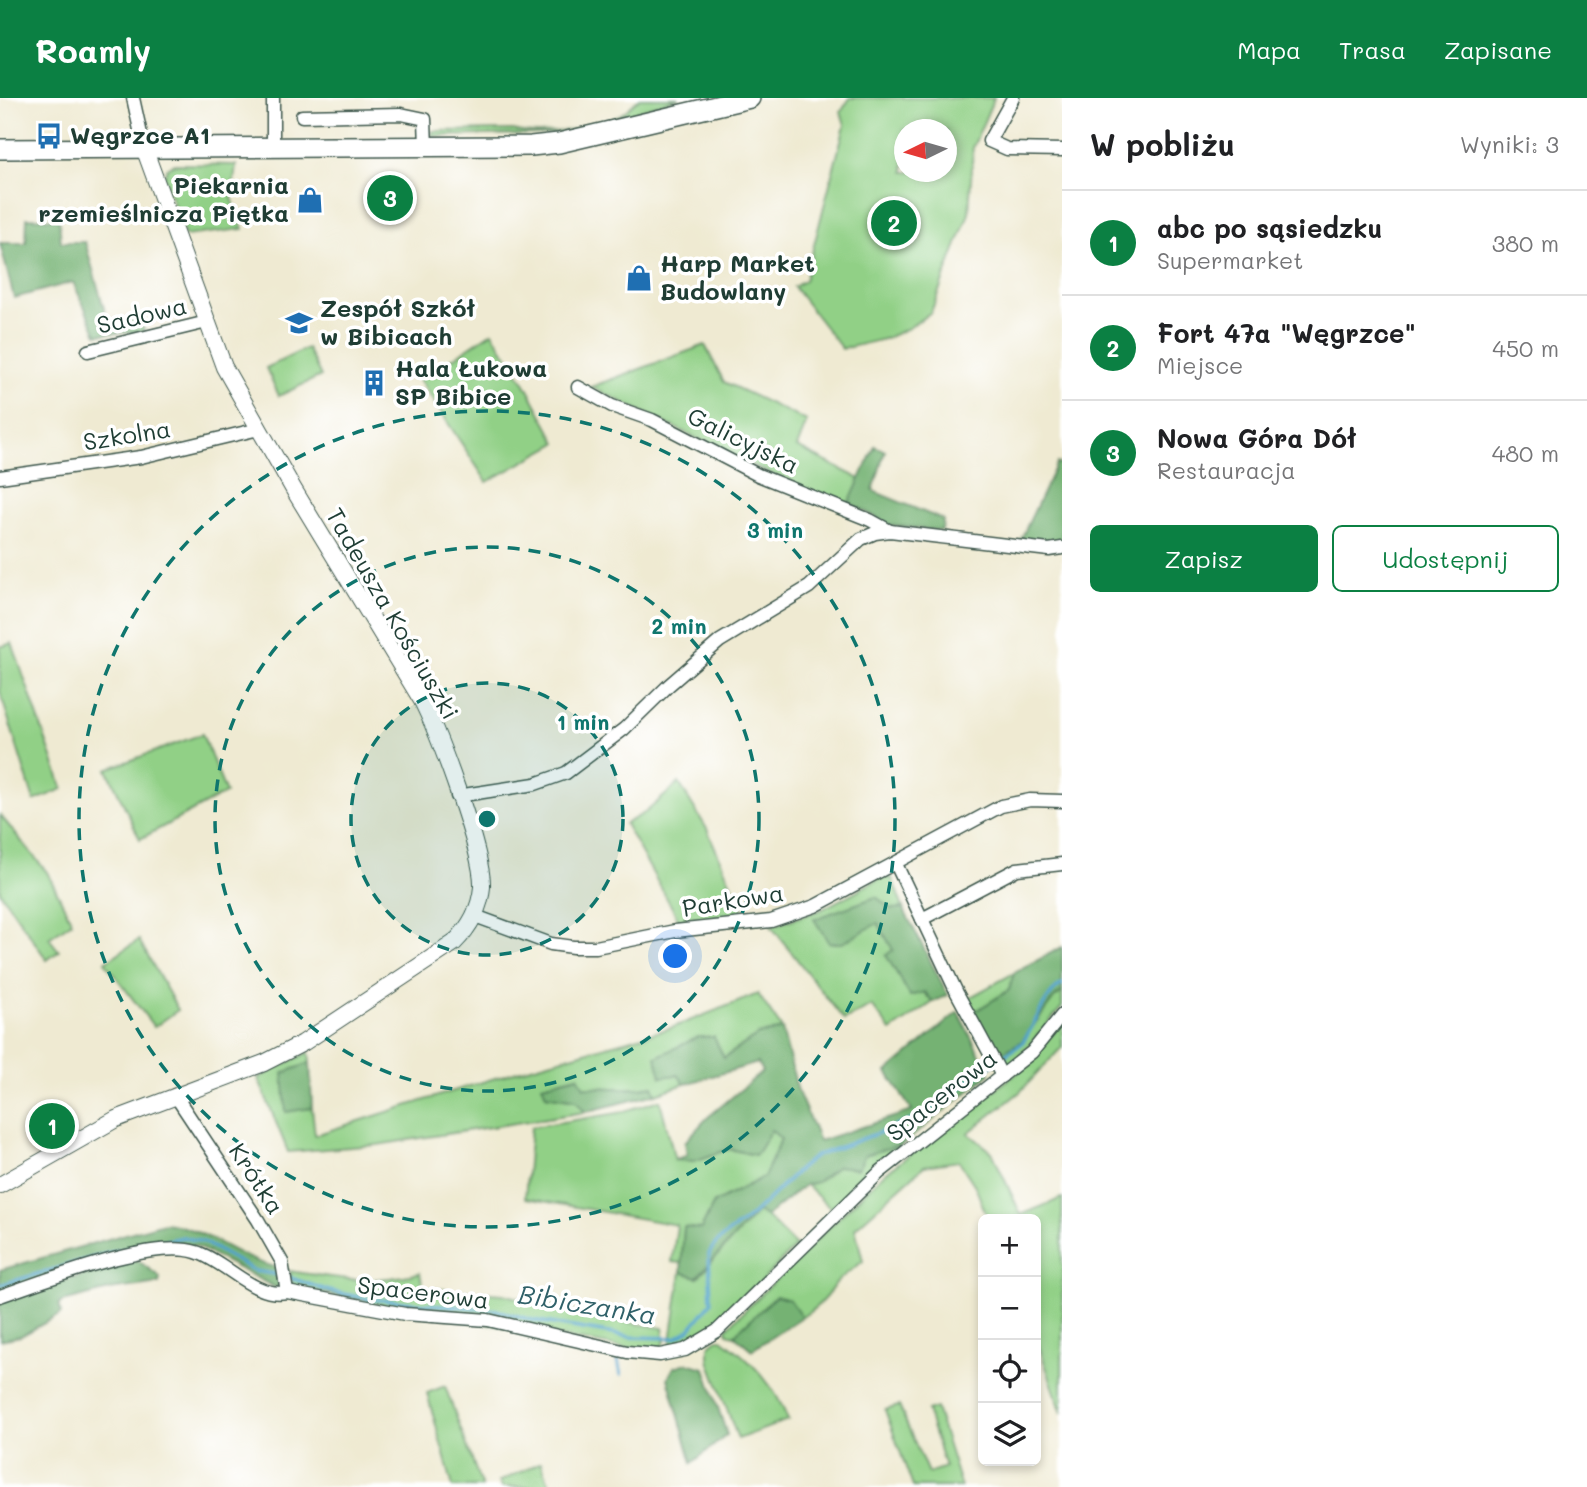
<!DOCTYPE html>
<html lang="pl">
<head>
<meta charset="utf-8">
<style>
  :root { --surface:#fff; --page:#f2f2f2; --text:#202124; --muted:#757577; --line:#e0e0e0; --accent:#0b8043 }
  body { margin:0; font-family:Mali,sans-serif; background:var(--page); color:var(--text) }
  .controls { position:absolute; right:21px; bottom:21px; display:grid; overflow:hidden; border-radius:10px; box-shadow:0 4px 10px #0003 }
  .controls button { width:63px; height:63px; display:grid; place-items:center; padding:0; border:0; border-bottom:2px solid var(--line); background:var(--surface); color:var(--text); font:35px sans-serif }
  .compass { position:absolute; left:894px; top:21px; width:63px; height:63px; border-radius:50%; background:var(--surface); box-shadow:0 4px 10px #0003; rotate:265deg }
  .you { position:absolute; left:676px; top:859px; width:24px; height:24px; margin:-18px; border:5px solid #fff; border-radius:50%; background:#1a73e8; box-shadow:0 0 0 10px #1a73e833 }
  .badge { display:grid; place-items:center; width:46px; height:46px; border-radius:50%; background:var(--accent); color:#fff; font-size:23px; font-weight:700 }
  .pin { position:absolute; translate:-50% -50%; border:4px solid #fff; box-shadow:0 2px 7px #0006 }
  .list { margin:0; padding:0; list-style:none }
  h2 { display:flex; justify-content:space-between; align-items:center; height:91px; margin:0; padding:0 28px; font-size:30px }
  h2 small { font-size:23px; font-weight:400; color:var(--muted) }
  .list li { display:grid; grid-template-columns:46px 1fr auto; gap:21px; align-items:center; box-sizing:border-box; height:105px; padding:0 28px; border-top:2px solid var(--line) }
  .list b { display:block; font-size:26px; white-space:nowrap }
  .list p { margin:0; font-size:23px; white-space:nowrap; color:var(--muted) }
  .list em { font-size:23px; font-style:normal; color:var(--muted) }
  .actions { display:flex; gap:14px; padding:21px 28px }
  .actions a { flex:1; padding:16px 0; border:2px solid var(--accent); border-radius:10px; text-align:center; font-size:24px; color:var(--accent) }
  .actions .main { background:var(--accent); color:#fff }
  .icon { flex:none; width:38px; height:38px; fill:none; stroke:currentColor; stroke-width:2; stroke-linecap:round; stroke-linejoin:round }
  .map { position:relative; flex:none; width:1062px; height:1389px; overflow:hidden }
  header { display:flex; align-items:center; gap:42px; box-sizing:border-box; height:98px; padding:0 35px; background:var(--accent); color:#fff }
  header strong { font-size:33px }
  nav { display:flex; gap:38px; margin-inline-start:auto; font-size:24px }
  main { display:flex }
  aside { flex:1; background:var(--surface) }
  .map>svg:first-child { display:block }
</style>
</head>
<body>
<header>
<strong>Roamly</strong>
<nav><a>Mapa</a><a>Trasa</a><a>Zapisane</a></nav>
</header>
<main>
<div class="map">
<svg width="1062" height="1389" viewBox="0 0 1062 1389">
  <rect width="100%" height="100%" fill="#fff"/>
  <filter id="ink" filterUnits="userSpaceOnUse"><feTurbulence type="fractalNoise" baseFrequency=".0143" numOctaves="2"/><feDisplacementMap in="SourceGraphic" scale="14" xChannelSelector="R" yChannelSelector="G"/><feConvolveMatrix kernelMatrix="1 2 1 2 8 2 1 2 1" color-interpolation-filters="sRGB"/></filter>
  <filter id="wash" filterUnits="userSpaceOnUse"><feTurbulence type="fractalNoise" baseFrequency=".00686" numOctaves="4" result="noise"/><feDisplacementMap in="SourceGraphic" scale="28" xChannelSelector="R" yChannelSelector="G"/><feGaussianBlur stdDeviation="1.57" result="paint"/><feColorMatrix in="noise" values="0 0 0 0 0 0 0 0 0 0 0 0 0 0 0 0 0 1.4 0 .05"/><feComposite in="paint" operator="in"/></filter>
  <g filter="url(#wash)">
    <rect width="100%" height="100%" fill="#efead2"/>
    <!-- green -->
    <g fill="#91d086" stroke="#58865d" stroke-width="2" fill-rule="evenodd">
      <path d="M640 0H679L586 29 550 36 432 38V33L513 32C542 40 591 30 618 18 626 14 633 6 640 0Z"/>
      <path d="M850 0H994L973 49 969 115 931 214 909 230 884 241 842 251 794 189 805 182 845 27 841 14ZM904 32H946V74H904Z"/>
      <polygon points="175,66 236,67 232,100 243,131 185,138 164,79 167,70"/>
      <polygon points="492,234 525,286 557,345 487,384 417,278 455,259"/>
      <polygon points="705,247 724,284 807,323 797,349 862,382 847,407 785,383 591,289"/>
      <polygon points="307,250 321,278 279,298 266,270"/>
      <polygon points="12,545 63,691 34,703 0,594 0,549"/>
      <polygon points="202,636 226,695 140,741 107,671"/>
      <polygon points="679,685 707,731 745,818 680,824 625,726 646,714"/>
      <polygon points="0,717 47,774 72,824 49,840 59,853 47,862 0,794"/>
      <polygon points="882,779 892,780 903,810 892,812 876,799 815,821 842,845 878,824 894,852 886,857 933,904 891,933 872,908 844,922 771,828 821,812"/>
      <polygon points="139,842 178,912 154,929 105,864"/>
      <polygon points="1014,875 1009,892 971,916 965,902"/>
      <polygon points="1062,894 1062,909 1012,967 1003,969 996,958 1022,943 1054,900"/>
      <path d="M758 896 782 931 758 937 723 960 678 977 685 986 656 996 652 988C628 993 608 989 583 989L578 978 543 987 546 997 576 1002 585 1014 377 1047 288 1054 258 980 309 954 310 965 284 975 286 1013 312 1010 315 1037 517 973 671 930Z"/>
      <path d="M1062 925V949L1020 994 968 1035 992 1054 1021 1117 1062 1100V1315L1036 1240V1121H988L975 1088 959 1063 924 1068 855 1130 863 1163C854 1171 839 1179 833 1189 825 1202 816 1211 802 1219L790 1202 776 1198 734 1237 727 1235V1230L880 1079 1017 975Z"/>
      <polygon points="660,1002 675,1062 694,1063 729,1051 755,1057 771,1031 781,1041 764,1080 714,1105 701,1131 684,1130 682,1165 672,1164 677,1127 525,1100 531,1029 618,1015"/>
      <path d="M903 1046 831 1111 806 1087C820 1084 827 1075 839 1068 859 1057 881 1052 903 1046Z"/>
      <path d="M757 1114 766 1118 796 1148C762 1181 716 1240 670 1250L681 1174 698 1179Z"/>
      <path d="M290 1173C340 1181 369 1186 420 1175L423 1190 503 1196 589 1218 663 1230 665 1243 660 1252 625 1250 405 1212 293 1189Z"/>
      <path d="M717 1241H722C752 1263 775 1287 788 1322L738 1341 709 1262V1248Z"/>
      <polygon points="445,1288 482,1389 453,1389 427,1295"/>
      <polygon points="899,1308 928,1375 945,1369 927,1313 936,1310 961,1389 913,1389 885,1312"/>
      <polygon points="541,1364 551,1389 502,1389 499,1384"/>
    </g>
    <!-- forest -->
    <g fill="#74b273" stroke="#4a7854" stroke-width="2">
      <polygon points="27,120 59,121 61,144 85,144 107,221 142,221 144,234 97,236 73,184 14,200 0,145 26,145"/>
      <polygon points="875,348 885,353 873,393 943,422 942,433 890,427 849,405"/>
      <polygon points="1057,365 1062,367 1062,447 1019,445"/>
      <polygon points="876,799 892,811 903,810 948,897 933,904 925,894 910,898 886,857 893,852 878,825 842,845 829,845 814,821"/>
      <polygon points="1062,849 1062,894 1054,900 1022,943 996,958 971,916 1009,892 1014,875"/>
      <polygon points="958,914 990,976 903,1046 865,1057 858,1071 838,1068 817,1084 805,1087 766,1118 757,1114 697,1179 681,1174 684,1129 701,1131 714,1105 764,1079 781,1041 771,1032 756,1057 729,1051 694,1063 674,1062 687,1057 685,1044 707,1020 762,974 758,965 685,986 678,977 661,979 656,959 698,939 714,939 724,960 758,937 782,931 798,994 819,1043 912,1013 887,974"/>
      <polygon points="310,965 312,1010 286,1014 283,975"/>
      <path d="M578 978 584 989C608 989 629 993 653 988L656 996 585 1014 576 1002 546 997 542 987Z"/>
      <path d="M164 1125C206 1129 235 1161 276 1169L283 1184 276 1190 196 1148 176 1147 0 1194V1172Z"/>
      <polygon points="137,1162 160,1179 159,1185 109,1192 59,1205 61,1216 21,1238 0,1242 0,1201"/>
      <polygon points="776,1198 790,1202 802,1219 752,1252 734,1237"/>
      <polygon points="687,1265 705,1270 727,1337 692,1365 668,1280 674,1269"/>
    </g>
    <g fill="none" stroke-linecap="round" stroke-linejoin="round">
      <!-- stream -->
      <g stroke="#51a3cc" stroke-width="3.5">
        <path d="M288 1179 329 1193 369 1201 496 1212 532 1222 631 1239 676 1240 690 1231 711 1205 709 1156C717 1138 740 1129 754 1115 775 1096 793 1074 816 1058L916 1021 1021 946C1036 928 1042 899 1062 886"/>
        <polyline points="0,1187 113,1154 183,1139 203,1144 255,1173 280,1177"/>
        <polyline points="618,1262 621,1277"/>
      </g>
    </g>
  </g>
  <g filter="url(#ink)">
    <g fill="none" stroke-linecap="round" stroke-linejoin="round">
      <!-- minor casing -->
      <g stroke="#3e574c" stroke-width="15">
        <g id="minor">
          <polyline points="133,0 144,50"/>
          <polyline points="273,0 273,51"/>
          <polyline points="1013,0 989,43 1007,51 1062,52"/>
          <polyline points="302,18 401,16 425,21 426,50"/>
          <polyline points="88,253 207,224"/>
          <polyline points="578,289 612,308 652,322 758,377 870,422 890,433"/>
          <polyline points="0,379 141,359 259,331"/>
          <polyline points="457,698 535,686 566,675 624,631 669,587 720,543 809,489 861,441 875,435 890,433 1049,452 1062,450"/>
          <polyline points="896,766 957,895 1002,978"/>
          <polyline points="475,818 551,846 573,849 596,849 675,833 771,823 815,808 1001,708 1030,702 1062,703"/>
          <polyline points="922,821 1017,771 1062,766"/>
          <polyline points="175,997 258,1122 282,1164 287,1194"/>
          <path d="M0 1198C45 1183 152 1140 196 1154 226 1163 254 1201 287 1194L405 1216 488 1222 627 1254 660 1257 685 1252 717 1233 880 1074 1032 954 1062 917"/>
        </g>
      </g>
      <!-- tertiary casing -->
      <g stroke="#3e574c" stroke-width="18">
        <path id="tertiary" d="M0 1087 116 1021 264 965 303 945 454 845C470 829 480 812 482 789 484 756 438 634 421 601L294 392 224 269 144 50"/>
      </g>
      <!-- secondary casing -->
      <g stroke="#3e574c" stroke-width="22">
        <polyline id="secondary" points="0,51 531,48 559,45 750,0"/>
      </g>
      <!-- minor -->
      <use href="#minor" stroke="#fff" stroke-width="12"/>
      <!-- tertiary -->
      <use href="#tertiary" stroke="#fff" stroke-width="16"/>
      <!-- secondary -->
      <use href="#secondary" stroke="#fff" stroke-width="19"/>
    </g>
  </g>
  <!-- distance rings -->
  <circle cx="487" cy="721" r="136" fill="#0f766e" fill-opacity=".12"/>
  <g fill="none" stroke="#0f766e" stroke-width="3.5" stroke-dasharray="12 9">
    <circle cx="487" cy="721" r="136"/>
    <circle cx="487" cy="721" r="272"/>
    <circle cx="487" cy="721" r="408"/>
  </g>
  <!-- icons -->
  <defs>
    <g id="bus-bare" transform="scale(2.1)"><path d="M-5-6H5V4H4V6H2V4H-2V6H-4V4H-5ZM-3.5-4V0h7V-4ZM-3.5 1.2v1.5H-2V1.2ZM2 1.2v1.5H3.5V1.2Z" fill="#1f6fb2" stroke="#fff" stroke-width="2.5" paint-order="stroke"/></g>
    <g id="shop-bare" transform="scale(2.1)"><path d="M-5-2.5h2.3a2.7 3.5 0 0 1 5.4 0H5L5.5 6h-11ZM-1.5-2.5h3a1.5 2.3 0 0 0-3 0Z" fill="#1f6fb2" stroke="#fff" stroke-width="2.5" paint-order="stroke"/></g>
    <g id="school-bare" transform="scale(2.1)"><path d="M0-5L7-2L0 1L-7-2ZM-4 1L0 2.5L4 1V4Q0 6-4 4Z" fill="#1f6fb2" stroke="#fff" stroke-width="2.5" paint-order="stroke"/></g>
    <g id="building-bare" transform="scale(2.1)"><path d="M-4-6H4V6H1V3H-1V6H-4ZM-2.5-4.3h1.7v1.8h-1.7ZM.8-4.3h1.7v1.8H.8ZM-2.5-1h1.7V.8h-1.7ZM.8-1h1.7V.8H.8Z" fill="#1f6fb2" stroke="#fff" stroke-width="2.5" paint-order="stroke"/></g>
  </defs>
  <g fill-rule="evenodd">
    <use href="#bus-bare" x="49" y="38"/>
    <use href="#shop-bare" x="310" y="102"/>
    <use href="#shop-bare" x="639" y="180"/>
    <use href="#school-bare" x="299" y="225"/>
    <use href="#building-bare" x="374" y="285"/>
  </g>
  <g text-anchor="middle" stroke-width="7" stroke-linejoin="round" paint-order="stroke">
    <!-- poi labels -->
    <g font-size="24" font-weight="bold" fill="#1f3d34" stroke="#fff" text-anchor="start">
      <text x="70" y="46">Węgrzce A1</text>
      <text x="289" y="96" text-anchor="end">Piekarnia<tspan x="289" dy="28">rzemieślnicza Piętka</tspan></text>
      <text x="660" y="174">Harp Market<tspan x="660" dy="28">Budowlany</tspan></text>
      <text x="320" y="219">Zespół Szkół<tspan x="320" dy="28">w Bibicach</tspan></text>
      <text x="395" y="279">Hala Łukowa<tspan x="395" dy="28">SP Bibice</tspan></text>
    </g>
    <!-- street labels -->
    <g font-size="24" fill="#1f3d34" stroke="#fff">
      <text transform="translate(142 218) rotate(-13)" y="8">Sadowa</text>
      <text transform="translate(127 338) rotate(-9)" y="8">Szkolna</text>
      <text transform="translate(743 343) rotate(26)" y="8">Galicyjska</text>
      <text transform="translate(392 516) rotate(60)" y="8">Tadeusza Kościuszki</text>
      <text transform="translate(733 803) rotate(-9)" y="8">Parkowa</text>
      <text transform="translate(942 998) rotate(-38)" y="8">Spacerowa</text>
      <text transform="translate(256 1081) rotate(57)" y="8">Krótka</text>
      <text transform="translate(423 1195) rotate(7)" y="8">Spacerowa</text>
    </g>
    <!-- water labels -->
    <g font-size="26" font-style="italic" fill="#306169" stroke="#fff">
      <text transform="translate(587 1207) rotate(9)" y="9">Bibiczanka</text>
    </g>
  </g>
  <circle cx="487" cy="721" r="10" fill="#0f766e" stroke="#fff" stroke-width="3.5"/>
  <g font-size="21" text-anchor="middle" font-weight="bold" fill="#0f766e" stroke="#fff" stroke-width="7" stroke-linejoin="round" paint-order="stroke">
    <text x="775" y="440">3 min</text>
    <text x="679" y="536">2 min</text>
    <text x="583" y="632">1 min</text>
  </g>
</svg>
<div class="controls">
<button>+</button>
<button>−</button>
<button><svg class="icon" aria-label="locate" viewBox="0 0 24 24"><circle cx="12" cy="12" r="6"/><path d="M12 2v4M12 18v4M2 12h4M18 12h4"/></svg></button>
<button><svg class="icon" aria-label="layers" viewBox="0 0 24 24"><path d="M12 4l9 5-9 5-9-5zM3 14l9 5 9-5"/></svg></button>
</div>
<svg class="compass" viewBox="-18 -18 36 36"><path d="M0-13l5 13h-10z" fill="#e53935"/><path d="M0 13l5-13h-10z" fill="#757577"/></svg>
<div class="you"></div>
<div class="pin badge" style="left:52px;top:1028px">1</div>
<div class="pin badge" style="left:894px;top:125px">2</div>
<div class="pin badge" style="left:390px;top:100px">3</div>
</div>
<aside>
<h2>W pobliżu<small>Wyniki: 3</small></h2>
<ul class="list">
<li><span class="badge">1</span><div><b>abc po sąsiedzku</b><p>Supermarket</p></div><em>380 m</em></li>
<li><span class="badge">2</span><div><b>Fort 47a &quot;Węgrzce&quot;</b><p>Miejsce</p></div><em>450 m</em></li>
<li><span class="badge">3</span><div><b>Nowa Góra Dół</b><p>Restauracja</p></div><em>480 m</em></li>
</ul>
<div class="actions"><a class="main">Zapisz</a><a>Udostępnij</a></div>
</aside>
</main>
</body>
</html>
